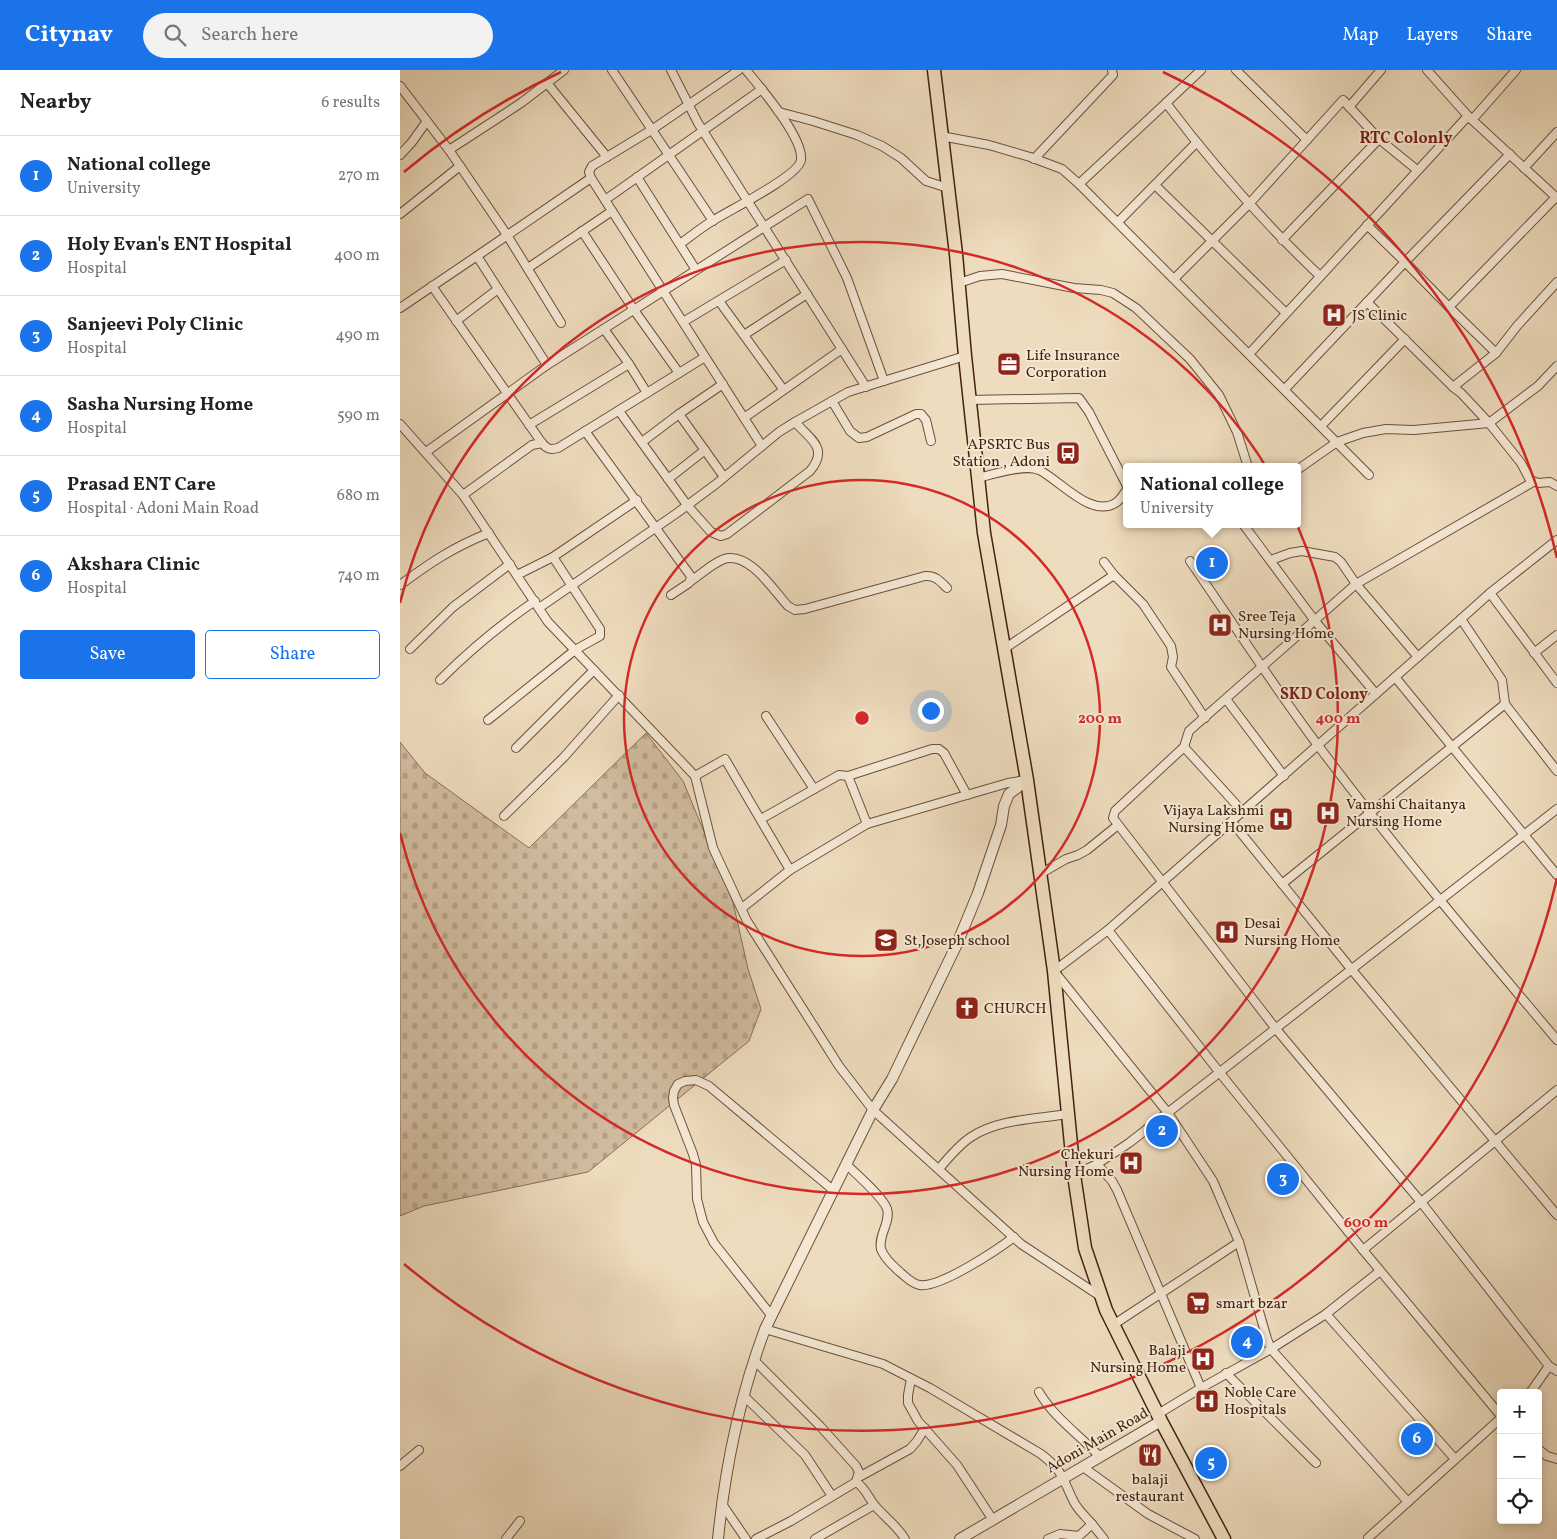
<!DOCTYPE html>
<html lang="en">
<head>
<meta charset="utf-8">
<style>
  :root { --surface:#fff; --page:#f2f2f2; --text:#222; --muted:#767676; --line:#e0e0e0; --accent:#1a73e8 }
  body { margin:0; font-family:Vollkorn,serif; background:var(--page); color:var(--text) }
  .controls { position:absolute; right:15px; bottom:15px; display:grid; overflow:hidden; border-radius:5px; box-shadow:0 2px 8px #0003 }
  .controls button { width:45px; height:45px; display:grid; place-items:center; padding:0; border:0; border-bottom:1px solid var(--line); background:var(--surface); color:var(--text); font:25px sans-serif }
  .you { position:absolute; left:530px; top:640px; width:18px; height:18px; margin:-12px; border:4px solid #fff; border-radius:50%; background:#1a73e8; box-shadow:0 0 0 8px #1a73e833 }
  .badge { display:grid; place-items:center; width:32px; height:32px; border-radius:50%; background:var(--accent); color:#fff; font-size:16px; font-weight:700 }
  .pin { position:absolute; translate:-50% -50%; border:2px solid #fff; box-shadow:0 1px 5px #0006 }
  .popup { position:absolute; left:723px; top:393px; width:178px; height:65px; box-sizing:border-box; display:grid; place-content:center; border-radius:5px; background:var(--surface); filter:drop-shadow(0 1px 4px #0005); font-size:16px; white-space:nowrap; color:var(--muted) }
  .popup b { font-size:19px; color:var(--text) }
  .popup::after { content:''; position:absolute; left:50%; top:100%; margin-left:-10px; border:10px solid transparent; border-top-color:var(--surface) }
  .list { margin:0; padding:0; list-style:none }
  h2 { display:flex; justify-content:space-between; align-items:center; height:65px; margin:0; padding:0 20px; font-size:21px }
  h2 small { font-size:16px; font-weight:400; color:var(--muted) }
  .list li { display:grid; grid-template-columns:32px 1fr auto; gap:15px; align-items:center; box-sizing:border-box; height:80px; padding:0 20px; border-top:1px solid var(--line) }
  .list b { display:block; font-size:19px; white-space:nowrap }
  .list p { margin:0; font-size:16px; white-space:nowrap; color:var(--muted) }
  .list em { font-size:16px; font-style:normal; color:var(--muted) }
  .actions { display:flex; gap:10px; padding:15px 20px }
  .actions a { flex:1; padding:11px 0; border:1px solid var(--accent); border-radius:5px; text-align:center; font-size:18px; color:var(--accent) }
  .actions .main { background:var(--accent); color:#fff }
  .icon { flex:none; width:28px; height:28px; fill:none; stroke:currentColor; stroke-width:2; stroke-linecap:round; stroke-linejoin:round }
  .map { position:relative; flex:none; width:1157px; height:1469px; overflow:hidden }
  header { display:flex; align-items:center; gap:30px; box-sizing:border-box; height:70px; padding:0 25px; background:var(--accent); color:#fff }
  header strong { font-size:24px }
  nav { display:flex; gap:28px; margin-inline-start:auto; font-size:18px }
  .search { width:350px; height:45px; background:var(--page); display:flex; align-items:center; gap:12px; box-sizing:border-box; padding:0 18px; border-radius:28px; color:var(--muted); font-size:19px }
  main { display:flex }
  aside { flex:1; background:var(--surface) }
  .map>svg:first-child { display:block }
</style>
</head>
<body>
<header>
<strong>Citynav</strong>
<div class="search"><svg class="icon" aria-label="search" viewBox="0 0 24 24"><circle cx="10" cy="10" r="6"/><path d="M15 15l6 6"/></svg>Search here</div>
<nav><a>Map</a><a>Layers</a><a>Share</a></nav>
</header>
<main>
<aside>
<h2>Nearby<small>6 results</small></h2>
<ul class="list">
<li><span class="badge">1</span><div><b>National college</b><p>University</p></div><em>270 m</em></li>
<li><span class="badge">2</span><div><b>Holy Evan's ENT Hospital</b><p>Hospital</p></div><em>400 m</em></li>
<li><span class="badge">3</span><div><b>Sanjeevi Poly Clinic</b><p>Hospital</p></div><em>490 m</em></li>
<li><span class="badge">4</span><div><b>Sasha Nursing Home</b><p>Hospital</p></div><em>590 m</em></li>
<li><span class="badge">5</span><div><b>Prasad ENT Care</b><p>Hospital · Adoni Main Road</p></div><em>680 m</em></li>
<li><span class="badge">6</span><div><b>Akshara Clinic</b><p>Hospital</p></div><em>740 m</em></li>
</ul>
<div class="actions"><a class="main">Save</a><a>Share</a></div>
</aside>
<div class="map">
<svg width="1157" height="1469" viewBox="0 0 1157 1469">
  <defs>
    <pattern id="cemetery-stones" width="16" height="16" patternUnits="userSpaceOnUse" patternTransform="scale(1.25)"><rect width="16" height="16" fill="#d1bca0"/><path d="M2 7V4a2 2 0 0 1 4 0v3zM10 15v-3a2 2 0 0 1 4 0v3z" fill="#b5a189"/></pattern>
  </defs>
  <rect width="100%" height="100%" fill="#eedcbe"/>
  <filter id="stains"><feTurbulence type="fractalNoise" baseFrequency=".004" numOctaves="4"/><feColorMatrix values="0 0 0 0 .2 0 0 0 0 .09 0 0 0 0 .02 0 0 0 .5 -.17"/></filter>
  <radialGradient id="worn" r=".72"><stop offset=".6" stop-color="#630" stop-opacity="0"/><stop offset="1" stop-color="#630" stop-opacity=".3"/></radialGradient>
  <!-- cemetery -->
  <polygon fill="url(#cemetery-stones)" stroke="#8a6f57" points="246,663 283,711 333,832 348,899 361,939 349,971 188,1102 24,1136 0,1146 0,672 25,703 129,778"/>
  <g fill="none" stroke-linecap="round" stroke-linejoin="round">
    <!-- minor casing -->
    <g stroke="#6e503a" stroke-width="10">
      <g id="minor">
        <polyline points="212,0 313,151"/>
        <polyline points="271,0 298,53 466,317"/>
        <polyline points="836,0 907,70"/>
        <polyline points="1027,0 1068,46 1157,128"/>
        <polyline points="147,13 207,87"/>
        <polyline points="0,16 49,80 107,165 161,253"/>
        <polyline points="766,33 801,0"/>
        <polyline points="949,37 981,0"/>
        <polyline points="379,42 413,51 457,65 482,76 501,88 526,111 548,118"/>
        <polyline points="1072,50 1116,0"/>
        <polyline points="541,66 589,75 630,87 662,99 679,114 969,405"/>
        <polyline points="979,69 1017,100"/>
        <polyline points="49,80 121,33 164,0"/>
        <polyline points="1110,84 1005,192 1049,237 1156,127"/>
        <polyline points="0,85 12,72 27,51"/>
        <polyline points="634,89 713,5 712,0"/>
        <polyline points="1124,98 1157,62"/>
        <polyline points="237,107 296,200"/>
        <polyline points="191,108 189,102 192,96 253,59 339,0"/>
        <path d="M679 114 766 33C813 95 864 153 920 206"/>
        <polyline points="755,115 886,243"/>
        <polyline points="205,130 362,19"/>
        <polyline points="0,144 60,96"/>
        <polyline points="718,152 796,73"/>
        <polyline points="182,161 234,240 279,303"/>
        <path d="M280 174C291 166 302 157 314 150 330 140 399 106 401 90 404 68 360 17 346 0"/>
        <polyline points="128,198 212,141"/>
        <polyline points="774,209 849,134 943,30 979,69 882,170"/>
        <polyline points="559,213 580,206 602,204 674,218 701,220 713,223 736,238 755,256 790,289 819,325 837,362 848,397"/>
        <path d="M32 216 142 373C147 379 150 380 158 378L305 287"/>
        <polyline points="319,231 383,319"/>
        <polyline points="967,232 1053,317 1096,283"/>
        <polyline points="1049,237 1096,283 1117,256 1157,212"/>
        <polyline points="0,238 77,186"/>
        <polyline points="56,251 98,219"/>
        <polyline points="283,252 386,190"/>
        <polyline points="204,259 229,294 247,323"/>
        <polyline points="344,265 407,224"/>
        <polyline points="849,284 1068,46"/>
        <polyline points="147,295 408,129 447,208 484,311"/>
        <polyline points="323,314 279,344 324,407"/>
        <polyline points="1053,317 1061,323 1089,353 1121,393 1130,410 1138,413 1150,412 1157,416"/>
        <polyline points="885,319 1005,192 967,155"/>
        <polyline points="569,330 679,328 689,342 727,416"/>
        <polyline points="432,331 450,361 459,368 467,367 516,344 521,344 526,350 531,371"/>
        <path d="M219 341 287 435 311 462 321 466 327 464 410 401C429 378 411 370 395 352"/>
        <polyline points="344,348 442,279"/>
        <polyline points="0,354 63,425 148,552 295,706 313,778 347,851 439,996 473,1040 621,1174 700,1226"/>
        <polyline points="129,355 229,294"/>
        <polyline points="921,356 1005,269"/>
        <polyline points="185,361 290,505 291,508 289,513 271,525"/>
        <polyline points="242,372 279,344"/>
        <polyline points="26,382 147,295 77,186 191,108 362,376"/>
        <polyline points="897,400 937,372 963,363 986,359 1014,360 1089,353 1138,316 1157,296"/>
        <path d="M578 408C593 404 625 394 639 400 660 410 692 450 717 432 721 429 724 423 727 420"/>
        <polyline points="268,409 305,380"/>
        <polyline points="1133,412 956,514 789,661 784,677 715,741 713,748 876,959 1021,1132 1149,1296 1157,1301"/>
        <polyline points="63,425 132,375 142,373"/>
        <polyline points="843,454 915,551 976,624"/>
        <polyline points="871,490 890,483 902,481 935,487 941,492 956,514 1018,587"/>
        <path d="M790 491C833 553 874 617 920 678 995 778 1076 874 1157 970"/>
        <polyline points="704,492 714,505"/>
        <polyline points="117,505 153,487 237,430"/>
        <path d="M291 511C301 504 313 493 324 489 349 481 374 521 388 536L395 540 405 539 525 506C535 505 540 511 547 518"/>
        <path d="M0 515C30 493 53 477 89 463"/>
        <polyline points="1090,523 1157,470"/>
        <polyline points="139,538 277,443 316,414 379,362 395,352 448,322 565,286"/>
        <polyline points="1061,549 1090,523 1157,613"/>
        <polyline points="10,579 53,537 110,494"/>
        <polyline points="604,579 714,505 743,534 771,576 773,587 771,597 805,648"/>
        <polyline points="1134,583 1157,565"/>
        <polyline points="995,607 1157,805"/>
        <path d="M40 610C69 581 100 555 135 531"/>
        <polyline points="826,629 884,706"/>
        <polyline points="366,646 414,719"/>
        <polyline points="88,650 175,580 200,566 200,559 153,487"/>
        <polyline points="784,677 843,742"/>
        <polyline points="116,678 194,600"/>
        <polyline points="295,706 325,689 390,800 342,838"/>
        <polyline points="448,706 532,679 539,679 544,683 567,725"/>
        <polyline points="104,746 164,687 219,625"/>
        <polyline points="361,749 439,705 448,706 467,754 608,713 625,710"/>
        <polyline points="832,752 952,900 1157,1145"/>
        <polyline points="390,800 467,754"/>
        <polyline points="640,804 666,789 678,785 687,780 718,755"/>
        <polyline points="882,814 1105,634"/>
        <polyline points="708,860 820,1003 963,1180 1157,1020"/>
        <path d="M446 1094C455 1103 484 1128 487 1139 491 1152 478 1165 481 1179 484 1188 494 1197 501 1203 506 1207 512 1214 520 1215 540 1218 597 1180 614 1167"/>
        <polyline points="697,1094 712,1111 717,1120 801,1318"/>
        <path d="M539 1099C548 1088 559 1075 571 1067 598 1049 637 1049 668 1044"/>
        <polyline points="674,1105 697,1094 729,1073 1157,739"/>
        <polyline points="963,1180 1101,1346"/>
        <polyline points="980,1201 926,1244 871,1279 1008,1432"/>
        <polyline points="926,1244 1055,1389"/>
        <polyline points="371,1245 314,1173 303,1152 297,1129 296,1095 293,1084 274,1035 273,1028 274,1021 278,1014 285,1011 296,1010 309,1016 433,1120"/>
        <polyline points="713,1255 839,1172"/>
        <path d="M365 1259 483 1294 530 1318 641 1384C664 1402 662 1408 674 1432 678 1440 686 1447 692 1454L679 1466 660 1464 648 1469"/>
        <polyline points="354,1290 420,1356 456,1396 459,1402 456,1412"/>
        <polyline points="826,1303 916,1393"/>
        <polyline points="511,1309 508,1325 508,1333 518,1351 557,1395 593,1450"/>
        <path d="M639 1322C654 1348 680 1365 700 1387"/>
        <polyline points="1130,1323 1149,1296"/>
        <polyline points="344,1326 405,1385 432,1426"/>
        <polyline points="758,1344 801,1318 871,1279 867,1269 839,1172 813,1111 768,1043 654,901 708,860 1061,549 1102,610 1105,634 1157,701"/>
        <polyline points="1138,1379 1147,1386 1157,1389"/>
        <polyline points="0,1396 19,1380"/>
        <polyline points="683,1397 748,1444 795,1469"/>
        <polyline points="459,1407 510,1379 517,1371 525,1358"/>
        <polyline points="322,1434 346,1469"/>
        <polyline points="692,1454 704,1469"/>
        <polyline points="106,1469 120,1451"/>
        <path d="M356 1469 391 1451 456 1412C465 1417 469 1429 476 1437 486 1448 497 1456 505 1469"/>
        <polyline points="415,1469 474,1435"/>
        <polyline points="969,1469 968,1468 1101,1348"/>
      </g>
    </g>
    <!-- tertiary casing -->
    <g stroke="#6e503a" stroke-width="12">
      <g id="tertiary">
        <path d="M318 1469C325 1398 340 1326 365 1259L473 1040 492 1009 557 874 578 823 601 755 604 736 609 724 627 710"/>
        <polyline points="560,1469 761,1351"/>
      </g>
    </g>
    <!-- primary casing -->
    <g stroke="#43220e" stroke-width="15">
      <polyline id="primary" points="534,0 556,184 565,286 584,463 627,710 654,901 674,1105 685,1178 706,1240 761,1351 824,1469"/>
    </g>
    <!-- minor -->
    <use href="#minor" stroke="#f4e8d5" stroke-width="8"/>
    <!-- tertiary -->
    <use href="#tertiary" stroke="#f4e8d5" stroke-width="10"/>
    <!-- primary -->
    <use href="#primary" stroke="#eedcbe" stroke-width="12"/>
  </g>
  <!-- distance rings -->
  <g fill="none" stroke="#d62828" stroke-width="2.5">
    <circle cx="462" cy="648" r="238"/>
    <path d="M0 533A476 476 0 1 1 0 763"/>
    <path d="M1157 808A713 713 0 0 1 4 1194M4 102A713 713 0 0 1 161 2M763 2A713 713 0 0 1 1157 488"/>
  </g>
  <!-- icons -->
  <defs>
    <g id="hospital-square" transform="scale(1.25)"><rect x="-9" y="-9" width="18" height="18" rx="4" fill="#8f2418" stroke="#f4e8d5"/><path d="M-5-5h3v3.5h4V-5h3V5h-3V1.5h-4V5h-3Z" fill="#fff"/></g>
    <g id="office-square" transform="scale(1.25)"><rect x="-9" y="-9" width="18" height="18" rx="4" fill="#8f2418" stroke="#f4e8d5"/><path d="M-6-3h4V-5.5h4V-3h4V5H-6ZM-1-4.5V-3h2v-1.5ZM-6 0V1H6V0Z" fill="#fff"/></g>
    <g id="bus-square" transform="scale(1.25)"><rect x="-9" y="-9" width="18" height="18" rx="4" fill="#8f2418" stroke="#f4e8d5"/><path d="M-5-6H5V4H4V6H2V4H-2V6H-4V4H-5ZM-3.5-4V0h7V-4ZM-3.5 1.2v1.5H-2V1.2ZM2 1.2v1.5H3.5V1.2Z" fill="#fff"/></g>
    <g id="school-square" transform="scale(1.25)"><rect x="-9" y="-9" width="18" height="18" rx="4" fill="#8f2418" stroke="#f4e8d5"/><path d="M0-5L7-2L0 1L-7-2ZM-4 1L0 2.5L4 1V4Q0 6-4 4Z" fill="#fff"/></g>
    <g id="church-square" transform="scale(1.25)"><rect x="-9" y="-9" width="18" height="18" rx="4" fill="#8f2418" stroke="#f4e8d5"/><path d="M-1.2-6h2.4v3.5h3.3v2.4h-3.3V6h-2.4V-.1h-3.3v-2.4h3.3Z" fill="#fff"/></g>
    <g id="supermarket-square" transform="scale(1.25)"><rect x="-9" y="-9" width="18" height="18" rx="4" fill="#8f2418" stroke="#f4e8d5"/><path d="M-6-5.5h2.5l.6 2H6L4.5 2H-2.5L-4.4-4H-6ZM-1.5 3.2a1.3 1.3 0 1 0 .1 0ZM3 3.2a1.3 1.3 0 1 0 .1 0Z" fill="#fff"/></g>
    <g id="restaurant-square" transform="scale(1.25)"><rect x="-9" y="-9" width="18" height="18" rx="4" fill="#8f2418" stroke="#f4e8d5"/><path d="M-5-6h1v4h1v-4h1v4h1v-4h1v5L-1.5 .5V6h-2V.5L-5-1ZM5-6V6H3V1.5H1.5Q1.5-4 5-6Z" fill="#fff"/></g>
  </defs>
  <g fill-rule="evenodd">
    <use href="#hospital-square" x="934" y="245"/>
    <use href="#office-square" x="609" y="294"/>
    <use href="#bus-square" x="668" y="383"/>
    <use href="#hospital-square" x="820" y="555"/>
    <use href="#hospital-square" x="928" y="743"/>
    <use href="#hospital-square" x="881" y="749"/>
    <use href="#hospital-square" x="827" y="862"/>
    <use href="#school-square" x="486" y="870"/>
    <use href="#church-square" x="567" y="938"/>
    <use href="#hospital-square" x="731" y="1093"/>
    <use href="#supermarket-square" x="798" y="1233"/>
    <use href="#hospital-square" x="803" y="1289"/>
    <use href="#hospital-square" x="807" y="1331"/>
    <use href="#restaurant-square" x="750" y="1385"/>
  </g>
  <g text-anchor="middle" stroke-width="4" stroke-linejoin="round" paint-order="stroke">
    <!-- poi labels -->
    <g font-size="15" fill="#43220e" stroke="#f4e8d5" text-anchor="start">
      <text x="952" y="250">JS Clinic</text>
      <text x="626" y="290">Life Insurance<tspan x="626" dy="17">Corporation</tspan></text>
      <text x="650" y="379" text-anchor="end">APSRTC Bus<tspan x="650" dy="17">Station , Adoni</tspan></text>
      <text x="838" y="551">Sree Teja<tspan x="838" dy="17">Nursing Home</tspan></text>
      <text x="946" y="739">Vamshi Chaitanya<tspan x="946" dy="17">Nursing Home</tspan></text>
      <text x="864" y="745" text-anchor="end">Vijaya Lakshmi<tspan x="864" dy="17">Nursing Home</tspan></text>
      <text x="844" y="858">Desai<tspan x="844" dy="17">Nursing Home</tspan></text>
      <text x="504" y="875">St,Joseph school</text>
      <text x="584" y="943">CHURCH</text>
      <text x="714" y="1089" text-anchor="end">Chekuri<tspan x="714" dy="17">Nursing Home</tspan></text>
      <text x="816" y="1238">smart bzar</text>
      <text x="786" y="1285" text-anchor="end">Balaji<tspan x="786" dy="17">Nursing Home</tspan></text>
      <text x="824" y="1327">Noble Care<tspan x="824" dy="17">Hospitals</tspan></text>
      <text x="750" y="1414" text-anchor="middle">balaji<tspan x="750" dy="17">restaurant</tspan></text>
    </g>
    <!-- street labels -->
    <g font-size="15" fill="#43220e" stroke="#f4e8d5">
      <text transform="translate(697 1370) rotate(-30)" y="5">Adoni Main Road</text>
    </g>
    <!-- neighbourhood labels -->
    <g font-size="16" font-weight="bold" fill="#7a1f14" stroke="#f4e8d5">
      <text x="1006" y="73">RTC Colonly</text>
      <text x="924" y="629">SKD Colony</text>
    </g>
  </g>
  <circle cx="462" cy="648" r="8" fill="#d62828" stroke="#f4e8d5" stroke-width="2.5"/>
  <g font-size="15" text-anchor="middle" font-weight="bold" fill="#d62828" stroke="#f4e8d5" stroke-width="4" stroke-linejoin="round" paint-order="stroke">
    <text x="700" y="653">200 m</text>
    <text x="938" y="653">400 m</text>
    <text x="966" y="1157">600 m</text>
  </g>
  <rect width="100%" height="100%" filter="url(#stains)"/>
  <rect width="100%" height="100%" fill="url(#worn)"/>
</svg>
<div class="controls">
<button>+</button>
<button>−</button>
<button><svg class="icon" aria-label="locate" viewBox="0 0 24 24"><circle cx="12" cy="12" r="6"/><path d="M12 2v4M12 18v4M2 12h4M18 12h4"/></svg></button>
</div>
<div class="you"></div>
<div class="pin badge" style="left:812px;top:493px">1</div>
<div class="popup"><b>National college</b>University</div>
<div class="pin badge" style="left:762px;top:1061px">2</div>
<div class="pin badge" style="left:883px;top:1109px">3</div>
<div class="pin badge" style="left:847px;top:1272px">4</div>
<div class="pin badge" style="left:811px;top:1393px">5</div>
<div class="pin badge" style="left:1017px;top:1369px">6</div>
</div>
</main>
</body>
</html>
